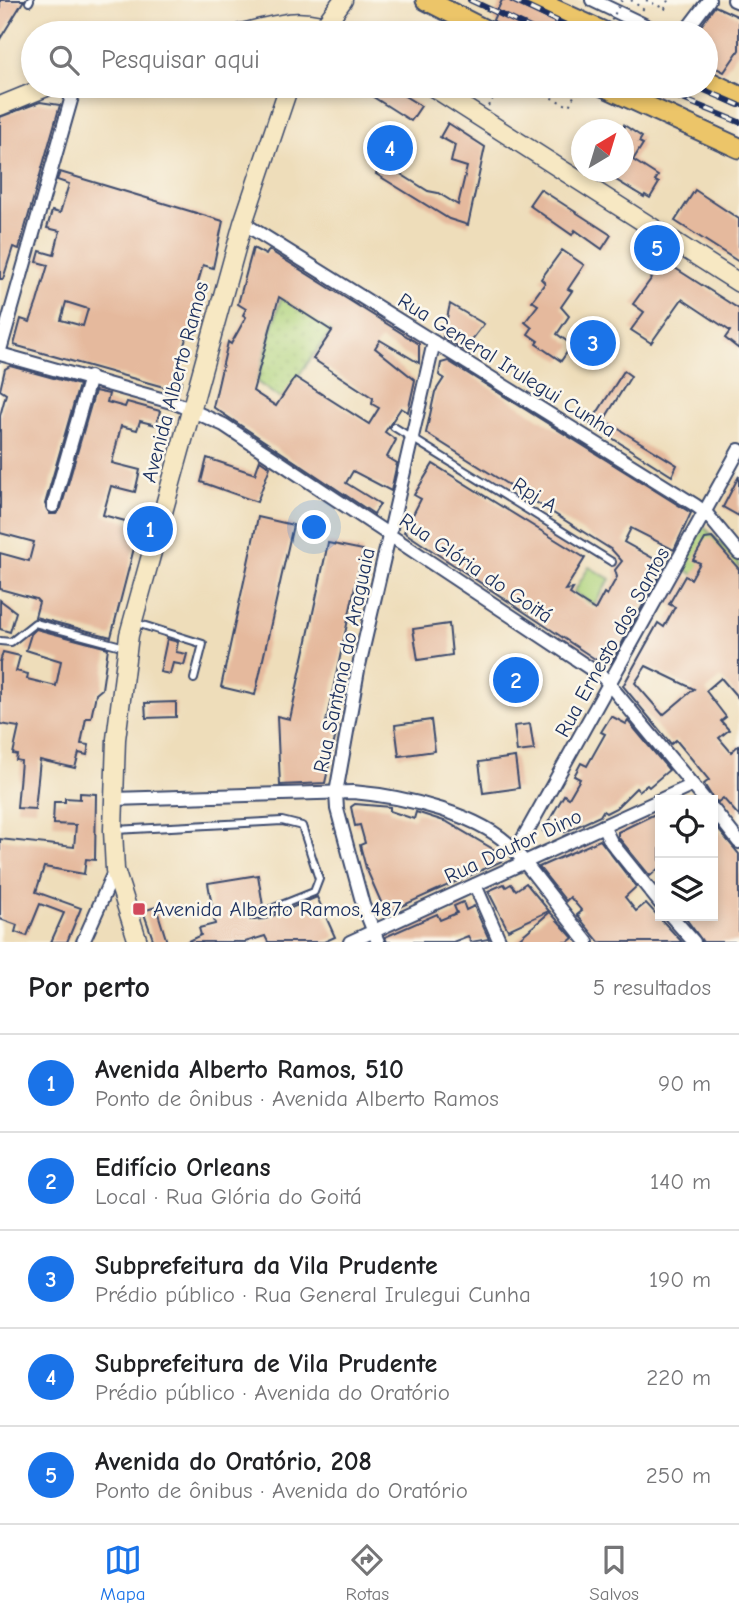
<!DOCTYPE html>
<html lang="pt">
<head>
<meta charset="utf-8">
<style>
  :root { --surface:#fff; --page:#f6f6f6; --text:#202124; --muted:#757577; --line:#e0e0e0; --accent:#1a73e8 }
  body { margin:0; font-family:"Comic Neue",sans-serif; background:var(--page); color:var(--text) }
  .controls { position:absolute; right:21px; bottom:21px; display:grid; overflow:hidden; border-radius:0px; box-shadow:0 4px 10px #0003 }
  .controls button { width:63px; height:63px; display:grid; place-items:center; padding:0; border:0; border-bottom:2px solid var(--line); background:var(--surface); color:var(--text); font:35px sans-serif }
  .compass { position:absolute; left:571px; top:119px; width:63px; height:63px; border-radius:50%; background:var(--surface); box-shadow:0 4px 10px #0003; rotate:38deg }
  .you { position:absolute; left:315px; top:528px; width:24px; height:24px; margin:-18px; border:5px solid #fff; border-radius:50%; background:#1a73e8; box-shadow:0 0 0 10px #1a73e833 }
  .badge { display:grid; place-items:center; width:46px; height:46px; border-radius:50%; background:var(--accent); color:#fff; font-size:23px; font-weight:700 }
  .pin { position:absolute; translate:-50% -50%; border:4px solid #fff; box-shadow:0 2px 7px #0006 }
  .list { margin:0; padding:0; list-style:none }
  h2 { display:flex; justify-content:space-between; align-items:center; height:91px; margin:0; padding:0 28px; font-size:30px }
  h2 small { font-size:23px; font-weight:400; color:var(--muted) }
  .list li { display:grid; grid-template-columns:46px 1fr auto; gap:21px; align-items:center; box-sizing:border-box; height:98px; padding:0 28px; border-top:2px solid var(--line) }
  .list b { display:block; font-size:26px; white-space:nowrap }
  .list p { margin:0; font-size:23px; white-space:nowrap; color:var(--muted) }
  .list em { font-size:23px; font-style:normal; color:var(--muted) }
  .icon { flex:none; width:38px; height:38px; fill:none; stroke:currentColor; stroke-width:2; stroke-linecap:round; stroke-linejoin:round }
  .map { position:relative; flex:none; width:739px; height:942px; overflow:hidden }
  .search { position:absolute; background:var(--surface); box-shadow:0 4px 10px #0003; left:21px; right:21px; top:21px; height:77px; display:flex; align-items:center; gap:18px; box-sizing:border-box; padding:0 24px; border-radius:38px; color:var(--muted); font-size:26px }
  .sheet { height:581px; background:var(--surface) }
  nav { display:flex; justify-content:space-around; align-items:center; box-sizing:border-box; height:98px; border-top:2px solid var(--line); background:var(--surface); font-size:19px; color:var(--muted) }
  nav a { display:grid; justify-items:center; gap:4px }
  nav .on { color:var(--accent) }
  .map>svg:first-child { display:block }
</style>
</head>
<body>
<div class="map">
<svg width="739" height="942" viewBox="0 0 739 942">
  <defs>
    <pattern id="park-dots" width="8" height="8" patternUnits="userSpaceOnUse" patternTransform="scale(1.75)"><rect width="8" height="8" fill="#afd37c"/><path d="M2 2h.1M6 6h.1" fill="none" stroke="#96b56e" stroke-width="1.8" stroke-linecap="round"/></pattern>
  </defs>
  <rect width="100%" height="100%" fill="#fbf7ec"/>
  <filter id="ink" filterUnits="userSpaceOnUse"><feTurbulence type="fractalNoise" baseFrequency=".0143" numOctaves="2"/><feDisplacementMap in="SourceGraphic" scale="14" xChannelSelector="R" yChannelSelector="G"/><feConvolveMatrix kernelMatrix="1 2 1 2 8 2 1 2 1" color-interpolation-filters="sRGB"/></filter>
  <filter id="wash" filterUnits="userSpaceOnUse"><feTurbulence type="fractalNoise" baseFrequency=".00686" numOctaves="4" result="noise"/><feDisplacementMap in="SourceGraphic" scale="28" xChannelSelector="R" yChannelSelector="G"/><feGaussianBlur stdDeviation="1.57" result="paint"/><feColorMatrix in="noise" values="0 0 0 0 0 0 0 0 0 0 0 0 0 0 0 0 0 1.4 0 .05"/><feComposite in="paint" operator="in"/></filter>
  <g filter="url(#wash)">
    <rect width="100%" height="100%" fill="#eeddba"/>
    <!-- park -->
    <g fill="url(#park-dots)" stroke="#65816d" stroke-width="2">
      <polygon points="281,298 333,329 281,399 257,382"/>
      <polygon points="702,525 739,562 739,582 696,576 681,567"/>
    </g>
    <!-- pitch -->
    <polygon fill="#afd37c" stroke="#65816d" stroke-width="2" points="589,567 610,579 594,605 574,592"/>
    <g id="blocks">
      <!-- building -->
      <g fill="#e5b99d" fill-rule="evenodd">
        <polygon points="0,0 24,0 0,39"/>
        <polygon points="502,0 509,0 577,33 507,33 493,20"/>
        <polygon points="715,6 739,17 739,50 724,72 706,63 706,33 696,33"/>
        <polygon points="356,86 388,86 421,106 411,121"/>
        <polygon points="632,86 665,86 657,97"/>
        <polygon points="40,102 60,105 19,249 13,247 3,279 0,279 0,117"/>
        <polygon points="448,123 485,147 468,225 449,219 376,174 383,163 428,191 438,193 458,205 467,167 451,162 455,145 440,137"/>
        <polygon points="624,125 642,137 639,142 643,144 633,160 658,176 655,181 659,183 650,198 645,195 644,197 603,172 624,172"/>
        <path d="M60 172 223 221 213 268 203 265 197 286 207 289 195 334 188 332 181 355 176 380 182 381 178 391 14 345 21 319 30 322 37 302 48 265 37 262 40 251 54 255 60 231 47 228 52 211 60 213 69 184 57 180ZM66 302 88 309 83 326 61 320Z"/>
        <polygon points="540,189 611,235 602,249 575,230 572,235 529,205"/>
        <polygon points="695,190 739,219 739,262 675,221"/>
        <path d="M253 248 266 255 269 250 419 344V363L380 340 375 348 415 380 408 412 401 408 385 432 396 440 387 457 397 463 391 491 353 471 346 483 380 504 374 514 213 407 228 342 231 344 246 317 243 315 246 309 238 304ZM279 297 332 331 313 359 373 398 372 404 379 408 369 424 295 377 276 406 253 391Z"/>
        <polygon points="562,250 584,265 568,289 572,291 561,307 569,316 557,334 572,345 561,361 536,344 538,341 528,334 532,328 525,322 538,305 532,301 545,283 541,279"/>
        <polygon points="664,261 739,309 739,349 725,338 730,331 682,299 651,343 631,330 644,312 633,304"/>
        <polygon points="450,304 484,324 464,350 443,337"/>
        <polygon points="448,361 691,513 674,550 631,528 624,542 665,565 611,663 604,659 601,663 404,532 421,499 414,495 433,464 585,558 565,590 573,589 570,594 595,610 604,593 607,595 617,577 615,570 622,561 612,550 426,433 435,392 444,378 439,375 441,363"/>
        <polygon points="10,366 79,385 45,504 50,514 56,514 61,508 95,391 109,394 107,402 125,407 127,402 160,411 156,425 140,421 137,430 121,426 112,463 140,470 135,492 111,486 103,515 140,525 111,637 35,617 39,602 36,599 0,589 0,553 29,561 34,542 0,533 0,416 6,394 0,390 5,369"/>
        <polygon points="624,371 631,376 604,420 677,465 672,476 590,424"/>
        <polygon points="207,458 255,474 260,460 270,467 257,502 201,482"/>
        <polygon points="739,476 739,516 723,507"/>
        <polygon points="258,517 293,525 255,695 221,687"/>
        <path d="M712 538 739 569V699L721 678 706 691 726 717 721 721 729 730 719 738 731 752 739 745V816L723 798 718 802 714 800 704 784 709 780 676 740 671 744 623 686 658 623 664 627 675 607 669 604 685 576 691 579 700 563 693 560 705 539ZM646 666 694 689 663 715 635 683Z"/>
        <polygon points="328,543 363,550 326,722 336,724 337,729 325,783 280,785 277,716 290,719"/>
        <polygon points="0,600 16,612 10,632 0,629"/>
        <polygon points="449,624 452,655 418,660 413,629"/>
        <polygon points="36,629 108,648 102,689 96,694 91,718 86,718 81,744 89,745 87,755 79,753 75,768 40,760 35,809 17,808 21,761 16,760 17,755 13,754 19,727 0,724 0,662 3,652 20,656 16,671 28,674 27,679 56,686 61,661 26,650 31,634"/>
        <polygon points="167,639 178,642 176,652 187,654 184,665 173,663 170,674 160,672"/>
        <polygon points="506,658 507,666 532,662 536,693 500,698 496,669"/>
        <polygon points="176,702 176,717 146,718 145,703"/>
        <polygon points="611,716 626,724 628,721 669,770 649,787 647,785 639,791 636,788 616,808 606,813 603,811 600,816 565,832 557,827 552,836 543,831 564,795 569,798 580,779 574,776 581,763 587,766 605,734 601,732"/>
        <polygon points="431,720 435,751 399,756 395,725"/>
        <polygon points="530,724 534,750 517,752 514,726"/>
        <polygon points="515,757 519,788 483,793 479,762"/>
        <polygon points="80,793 96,794 95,860 86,859 84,874 44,867 36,892 81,908 67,942 51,942 64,913 40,904 27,936 15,932 17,925 0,919 0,839 74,847 76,825 53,824 54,802 65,802 65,798 80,799"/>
        <polygon points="355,804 390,807 390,811 414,819 416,812 447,822 498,852 502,861 384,914 378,911 376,904 381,902 366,868 360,845 365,843 360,825 355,826 351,807"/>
        <polygon points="657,813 660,817 660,867 650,876 618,837 618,832"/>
        <polygon points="713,823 739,854 739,942 703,942 684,916 713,916"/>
        <polygon points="600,840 636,887 625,897 636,911 646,903 682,942 599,942 577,915 582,911 570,897 566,901 539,867"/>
        <polygon points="258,875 263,906 250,912 250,920 265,919 317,897 335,937 324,942 268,942 265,936 245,942 186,942 201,935 199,928 215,924 208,883"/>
        <polygon points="526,883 549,911 508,930 488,891 504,884 506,887 511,884 516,890"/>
        <polygon points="463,902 466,910 474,906 489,939 471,942 468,936 453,942 387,942 385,937 437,914 440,920 457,913 454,906"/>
        <polygon points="156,907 167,942 154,942 143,911"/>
        <polygon points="550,912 573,938 568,942 515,942"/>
      </g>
    </g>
  </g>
  <g filter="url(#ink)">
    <use href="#blocks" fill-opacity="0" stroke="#3b496c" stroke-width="2"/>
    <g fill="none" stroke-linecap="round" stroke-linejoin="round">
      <!-- lane casing -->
      <g stroke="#3b496c" stroke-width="10">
        <g id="lane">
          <polyline points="29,2 30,0"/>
          <polyline points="394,427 612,562"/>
          <polyline points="133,622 203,644 194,679"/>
          <polyline points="0,641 11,642 35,623 125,647"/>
          <polyline points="115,830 282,821 302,826 319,879 314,892 254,916"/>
        </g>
      </g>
      <!-- street casing -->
      <g stroke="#3b496c" stroke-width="16">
        <g id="street">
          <polyline points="592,0 661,33"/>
          <polyline points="734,0 739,2"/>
          <polyline points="684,33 709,0"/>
          <polyline points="243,223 695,505 706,513 739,553"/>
          <polyline points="0,350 75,86"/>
          <polyline points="0,354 175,403 224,425 603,677 705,800"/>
          <polyline points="53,506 90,377"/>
          <path d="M113 799 353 792C401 796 485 814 517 853 541 882 563 913 587 942"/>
          <polyline points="713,809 739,842"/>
          <polyline points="603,826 611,842 660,903"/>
          <polyline points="516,851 739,450"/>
          <polyline points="475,885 500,942"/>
          <polyline points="671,916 694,942"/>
          <polyline points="83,942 115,870"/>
          <polyline points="350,942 693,785"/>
          <polyline points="378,942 363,905 337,809 336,793 358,670 434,342"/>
        </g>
      </g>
      <!-- secondary casing -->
      <g stroke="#3b496c" stroke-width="21">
        <g id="secondary">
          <path d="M241 33C283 23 303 15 344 33"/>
          <polyline points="319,33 343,0"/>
          <polyline points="431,86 739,283"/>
          <polyline points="0,106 49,86"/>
          <polyline points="138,942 115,870 113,830 116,739 129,635 243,223 289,86"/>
        </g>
      </g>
      <!-- primary casing -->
      <g stroke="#3b496c" stroke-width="23">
        <g id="primary">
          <polyline points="426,0 491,33"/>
          <polyline points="534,0 606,33"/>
          <polyline points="706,80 739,96"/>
          <polyline points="603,86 739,148"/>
        </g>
      </g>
      <!-- path -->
      <g stroke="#3b496c" stroke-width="2" stroke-dasharray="2 5" stroke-linecap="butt">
        <polyline points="631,0 644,10"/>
        <polyline points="646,0 665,9 668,0"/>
        <polyline points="526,86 569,106 579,86"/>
        <polyline points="488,106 501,86"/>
      </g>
      <!-- lane -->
      <use href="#lane" stroke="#fff" stroke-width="6"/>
      <!-- street -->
      <use href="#street" stroke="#fff" stroke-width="12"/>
      <!-- secondary -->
      <use href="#secondary" stroke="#f7e8c3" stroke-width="18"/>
      <!-- primary -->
      <use href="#primary" stroke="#ecc569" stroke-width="19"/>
      <!-- rail casing -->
      <g stroke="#1b2f5e" stroke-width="6">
        <g id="rail">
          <polyline points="470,0 541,33"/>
          <polyline points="512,0 583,33"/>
          <polyline points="651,86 739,122"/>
          <polyline points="695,86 739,105"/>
        </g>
      </g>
      <!-- rail -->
      <use href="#rail" stroke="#fbf7ec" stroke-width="3.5" stroke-dasharray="10" stroke-linecap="butt"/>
      <!-- path-bridge -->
      <polyline stroke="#3b496c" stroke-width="2" stroke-dasharray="2 5" stroke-linecap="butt" points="605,33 622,0"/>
    </g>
  </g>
  <!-- markers -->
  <rect fill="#d1495b" stroke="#fbf7ec" stroke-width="2.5" x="132" y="902" width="14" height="14" rx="3.5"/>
  <g text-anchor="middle" stroke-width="5" stroke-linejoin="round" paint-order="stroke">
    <!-- street labels -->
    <g font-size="21" fill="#1b2f5e" stroke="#fbf7ec">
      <text transform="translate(507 365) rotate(32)" y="7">Rua General Irulegui Cunha</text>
      <text transform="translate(175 382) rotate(-75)" y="7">Avenida Alberto Ramos</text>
      <text transform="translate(535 495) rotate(32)" y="7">Rpj A</text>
      <text transform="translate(476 568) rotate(34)" y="7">Rua Glória do Goitá</text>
      <text transform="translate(612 642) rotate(-61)" y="7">Rua Ernesto dos Santos</text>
      <text transform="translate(344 660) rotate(-78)" y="7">Rua Santana do Araguaia</text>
      <text transform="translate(513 846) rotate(-25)" y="7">Rua Doutor Dino</text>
    </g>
    <!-- poi labels -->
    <g font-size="21" fill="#1b2f5e" stroke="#fbf7ec" text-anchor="start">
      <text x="153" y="916">Avenida Alberto Ramos, 487</text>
    </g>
  </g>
</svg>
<div class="controls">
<button><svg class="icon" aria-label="locate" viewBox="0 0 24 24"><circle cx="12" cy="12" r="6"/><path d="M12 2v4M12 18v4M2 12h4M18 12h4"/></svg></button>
<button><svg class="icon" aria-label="layers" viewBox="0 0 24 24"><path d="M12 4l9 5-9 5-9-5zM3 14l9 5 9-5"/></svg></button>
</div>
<svg class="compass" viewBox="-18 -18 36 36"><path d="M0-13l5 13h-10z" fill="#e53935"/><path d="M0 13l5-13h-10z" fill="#757577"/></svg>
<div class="you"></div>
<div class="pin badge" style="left:150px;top:529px">1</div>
<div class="pin badge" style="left:516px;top:680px">2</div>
<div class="pin badge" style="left:593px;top:343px">3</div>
<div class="pin badge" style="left:390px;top:148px">4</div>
<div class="pin badge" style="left:657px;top:248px">5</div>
<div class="search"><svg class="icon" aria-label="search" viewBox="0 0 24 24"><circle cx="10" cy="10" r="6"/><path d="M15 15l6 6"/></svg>Pesquisar aqui</div>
</div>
<section class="sheet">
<h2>Por perto<small>5 resultados</small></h2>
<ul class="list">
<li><span class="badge">1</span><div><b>Avenida Alberto Ramos, 510</b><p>Ponto de ônibus · Avenida Alberto Ramos</p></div><em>90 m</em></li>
<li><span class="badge">2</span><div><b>Edifício Orleans</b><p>Local · Rua Glória do Goitá</p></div><em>140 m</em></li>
<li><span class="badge">3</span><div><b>Subprefeitura da Vila Prudente</b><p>Prédio público · Rua General Irulegui Cunha</p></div><em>190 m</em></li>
<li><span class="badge">4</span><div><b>Subprefeitura de Vila Prudente</b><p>Prédio público · Avenida do Oratório</p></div><em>220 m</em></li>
<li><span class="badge">5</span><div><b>Avenida do Oratório, 208</b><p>Ponto de ônibus · Avenida do Oratório</p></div><em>250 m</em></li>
</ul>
</section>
<nav>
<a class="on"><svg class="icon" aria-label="map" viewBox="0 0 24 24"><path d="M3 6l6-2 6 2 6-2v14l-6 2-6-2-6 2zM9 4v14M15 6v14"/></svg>Mapa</a>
<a><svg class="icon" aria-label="directions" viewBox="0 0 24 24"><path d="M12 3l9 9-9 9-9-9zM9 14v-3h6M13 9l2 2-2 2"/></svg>Rotas</a>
<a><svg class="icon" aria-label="saved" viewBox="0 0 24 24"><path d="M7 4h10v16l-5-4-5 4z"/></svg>Salvos</a>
</nav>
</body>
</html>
